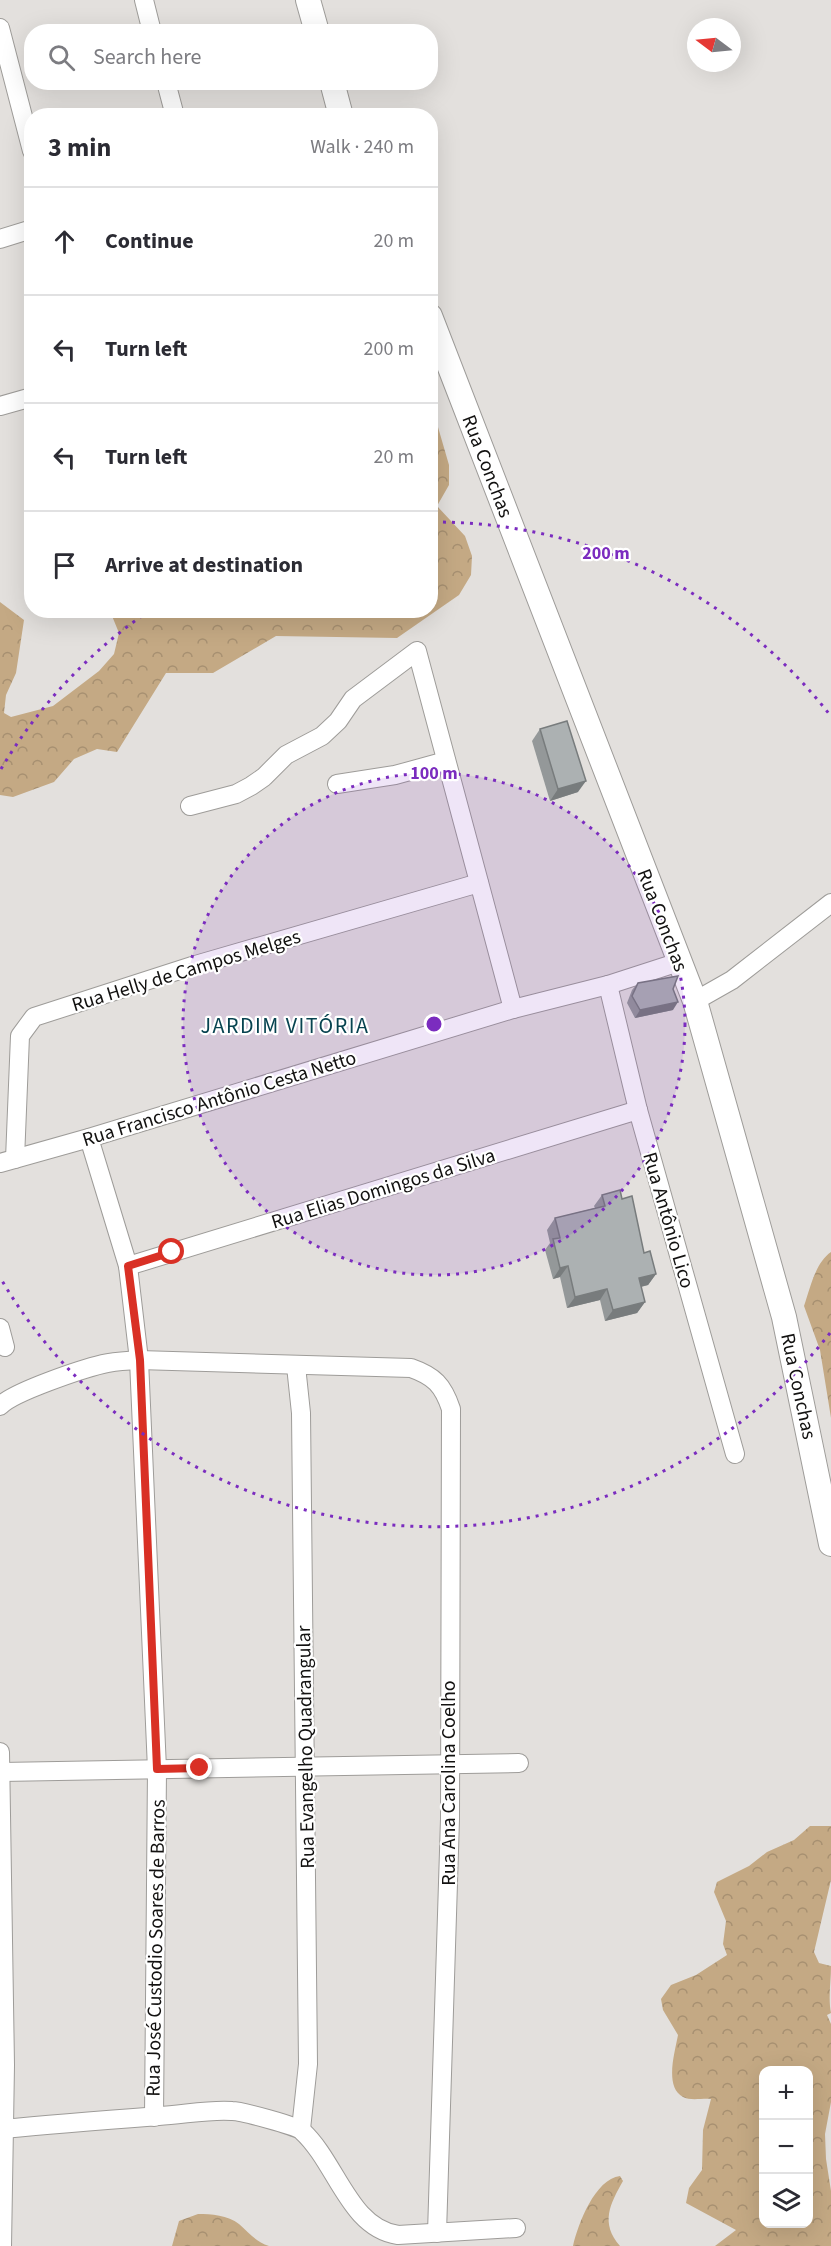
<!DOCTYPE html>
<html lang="en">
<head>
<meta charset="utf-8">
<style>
  :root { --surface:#fff; --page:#f7f7f7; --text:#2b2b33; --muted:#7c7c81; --line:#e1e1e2 }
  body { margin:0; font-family:"Source Sans 3",sans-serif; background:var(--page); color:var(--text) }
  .controls { position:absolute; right:18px; bottom:18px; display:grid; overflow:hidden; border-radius:12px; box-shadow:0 6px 24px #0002 }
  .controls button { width:54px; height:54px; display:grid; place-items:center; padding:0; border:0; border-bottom:2px solid var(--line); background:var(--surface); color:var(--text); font:30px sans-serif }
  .compass { position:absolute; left:687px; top:18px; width:54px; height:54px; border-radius:50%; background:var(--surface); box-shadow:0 6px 24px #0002; rotate:286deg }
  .stop { position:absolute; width:18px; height:18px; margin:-14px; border:4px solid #d93025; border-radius:50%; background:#fff }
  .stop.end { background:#d93025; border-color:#fff; box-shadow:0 2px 6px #0008 }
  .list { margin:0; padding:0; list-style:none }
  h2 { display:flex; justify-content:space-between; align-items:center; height:78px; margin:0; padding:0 24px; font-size:26px }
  h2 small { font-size:20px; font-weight:400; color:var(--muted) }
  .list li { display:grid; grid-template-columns:39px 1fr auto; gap:18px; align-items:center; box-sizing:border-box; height:108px; padding:0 24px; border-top:2px solid var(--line) }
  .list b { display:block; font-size:22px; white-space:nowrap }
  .list em { font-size:20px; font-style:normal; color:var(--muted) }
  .icon { flex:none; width:33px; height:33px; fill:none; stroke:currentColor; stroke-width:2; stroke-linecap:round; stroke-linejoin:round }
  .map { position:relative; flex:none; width:831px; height:2246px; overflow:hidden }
  .search { position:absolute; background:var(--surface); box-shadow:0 6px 24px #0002; left:24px; top:24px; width:414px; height:66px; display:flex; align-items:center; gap:15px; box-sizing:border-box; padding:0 21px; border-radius:24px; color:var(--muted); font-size:22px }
  .panel { position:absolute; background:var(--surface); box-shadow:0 6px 24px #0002; left:24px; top:108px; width:414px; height:510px; border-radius:24px }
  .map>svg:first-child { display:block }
</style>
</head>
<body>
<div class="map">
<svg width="831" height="2246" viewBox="0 0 831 2246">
  <defs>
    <pattern id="forest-crowns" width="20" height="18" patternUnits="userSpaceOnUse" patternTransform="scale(1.5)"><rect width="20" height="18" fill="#c4a984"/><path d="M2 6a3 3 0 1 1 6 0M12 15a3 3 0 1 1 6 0" fill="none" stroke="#a79071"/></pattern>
  </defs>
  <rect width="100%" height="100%" fill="#e3e0dd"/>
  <!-- forest -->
  <g fill="url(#forest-crowns)" fill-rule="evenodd">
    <polygon points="431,403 449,465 449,485 437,506 465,536 472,556 471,575 459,595 397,638 276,636 213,673 166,673 117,752 97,749 74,759 54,782 13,797 0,795 0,602 24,620 16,673 6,695 4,713 11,717 53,706 99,671 114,654 119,633 110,611 191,610 193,612 195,610 430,610"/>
    <path d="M831 1252V1418L820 1350 804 1306C810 1289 815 1263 831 1252Z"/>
    <path d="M810 1826H831V1880L814 1952 819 1963 831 1966C831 1982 828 1998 831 2013L827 2015 831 2024V2102L825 2134 826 2159 831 2191V2246H715L736 2230 686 2203 689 2188 702 2170 703 2130 711 2099C703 2098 690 2101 683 2097 664 2087 675 2052 678 2035L663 2010 661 1999 671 1985 696 1975 727 1955 723 1944 726 1921 714 1892 717 1882 749 1866 767 1852 794 1840ZM764 2070H808V2224H764Z"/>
    <path d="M620 2176 623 2181C610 2204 600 2223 620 2246H573C578 2224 595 2179 620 2176Z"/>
    <path d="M198 2214C211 2214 228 2215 239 2224 249 2233 256 2242 269 2246H172L179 2221Z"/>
  </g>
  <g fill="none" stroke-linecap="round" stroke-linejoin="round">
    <!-- minor casing -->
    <g stroke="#9e9c99" stroke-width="20">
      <g id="minor">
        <polyline points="144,0 152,32"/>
        <polyline points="0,28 32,151"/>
        <polyline points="166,82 175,116"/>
        <polyline points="0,239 32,229"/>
        <polyline points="0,406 32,397"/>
        <polyline points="337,784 395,775 446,761"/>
        <polyline points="190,806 236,794 251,786 264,777 286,755 322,736 338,721 353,699 417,651 513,1009"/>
        <polyline points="608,985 638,1110 735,1454"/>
        <polyline points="695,1001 732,980 831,903"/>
        <polyline points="89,1138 128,1266 139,1360 157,1769 154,2117"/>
        <polyline points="15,1159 20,1036 34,1017 192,966 479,883"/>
        <polyline points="0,1163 89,1138 513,1009 608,985 679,962"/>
        <polyline points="128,1266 638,1110"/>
        <polyline points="0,1328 5,1347"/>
        <polyline points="296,1366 301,1413 308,2064 301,2129"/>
        <path d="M0 1406C13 1392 82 1369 103 1364 115 1361 127 1361 139 1360L411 1368C434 1376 443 1385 451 1409L450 1819 437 2233"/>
        <polyline points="0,1752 5,2065 2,2246"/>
        <polyline points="1,1772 519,1763"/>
        <path d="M3 2129C55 2124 107 2120 159 2116 182 2115 210 2109 232 2111 241 2111 297 2126 302 2131 337 2163 349 2228 398 2235L516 2228"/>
      </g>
    </g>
    <!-- major casing -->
    <g stroke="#9e9c99" stroke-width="26">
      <g id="major">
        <polyline points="308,0 317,32"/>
        <polyline points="332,82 341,116"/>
        <polyline points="430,316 695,1001 784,1317 831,1544"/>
      </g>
    </g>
    <!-- minor -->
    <use href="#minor" stroke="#fff" stroke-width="18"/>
    <!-- major -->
    <use href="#major" stroke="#fff" stroke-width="24"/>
  </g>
  <!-- wall -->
  <g fill="#949899">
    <polygon points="540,729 578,792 550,801 532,741"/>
    <polygon points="638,983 673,989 673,1010 635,1018 627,1003 632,990"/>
    <polygon points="602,1195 622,1199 644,1253 656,1274 648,1285 641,1287 645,1302 637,1313 605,1321 600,1300 567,1308 560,1277 553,1279 545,1250 550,1243 547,1230 555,1218 595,1208 594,1206"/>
  </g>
  <!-- shaded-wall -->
  <g fill="#787c7d">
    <polygon points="586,781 578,792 550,801 558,789"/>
    <polygon points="678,1002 673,1010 635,1018 640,1010"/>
    <polygon points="568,1266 560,1277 553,1279 560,1268"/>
    <polygon points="656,1274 648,1285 631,1289 639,1278"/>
    <polygon points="607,1289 600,1300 567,1308 575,1297"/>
    <polygon points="645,1302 637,1313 605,1321 613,1310"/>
  </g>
  <!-- building -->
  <g fill="#acb1b2" stroke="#787c7d" stroke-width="1.5">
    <polygon points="567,721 586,781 558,789 540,729"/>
    <polygon points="678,976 673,989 678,1002 640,1010 632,996 638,983"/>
    <polygon points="620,1190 622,1199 632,1196 644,1253 650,1251 656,1274 639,1278 645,1302 613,1310 607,1289 575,1297 568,1266 560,1268 553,1239 560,1238 555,1218 605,1206 602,1195"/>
  </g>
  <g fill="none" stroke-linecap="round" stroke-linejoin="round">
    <!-- route -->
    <polyline stroke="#d93025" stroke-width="8" points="172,1252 128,1266 140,1360 157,1769 200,1768"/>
  </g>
  <!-- distance rings -->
  <circle cx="434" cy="1024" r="251" fill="#7b2cbf" fill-opacity=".12"/>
  <g fill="none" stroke="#7b2cbf" stroke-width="3" stroke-dasharray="3 6">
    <circle cx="434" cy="1024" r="251"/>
    <path d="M830 1333A502 502 0 0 1 1 1279M1 769A502 502 0 0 1 146 613M434 522A502 502 0 0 1 830 715"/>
  </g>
  <g text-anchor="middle" stroke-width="4.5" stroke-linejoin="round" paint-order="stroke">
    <!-- street labels -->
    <g font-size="20" fill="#121110" stroke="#fff">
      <text transform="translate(488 466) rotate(69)" y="7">Rua Conchas</text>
      <text transform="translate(663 920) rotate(69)" y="7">Rua Conchas</text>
      <text transform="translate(186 970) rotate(-17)" y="7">Rua Helly de Campos Melges</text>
      <text transform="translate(219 1098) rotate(-17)" y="7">Rua Francisco Antônio Cesta Netto</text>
      <text transform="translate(383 1188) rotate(-17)" y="7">Rua Elias Domingos da Silva</text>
      <text transform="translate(669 1220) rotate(74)" y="7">Rua Antônio Lico</text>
      <text transform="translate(799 1386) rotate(78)" y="7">Rua Conchas</text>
      <text transform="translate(305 1747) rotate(-91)" y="7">Rua Evangelho Quadrangular</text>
      <text transform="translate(448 1783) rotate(-90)" y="7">Rua Ana Carolina Coelho</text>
      <text transform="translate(155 1948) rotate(-89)" y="7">Rua José Custodio Soares de Barros</text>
    </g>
    <!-- quarter labels -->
    <g font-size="22" letter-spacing="1.5" fill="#074350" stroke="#fff">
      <text x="285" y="1033">JARDIM VITÓRIA</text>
    </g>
  </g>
  <circle cx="434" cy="1024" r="9" fill="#7b2cbf" stroke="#fff" stroke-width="3"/>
  <g font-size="18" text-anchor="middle" font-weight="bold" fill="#7b2cbf" stroke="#fff" stroke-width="4.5" stroke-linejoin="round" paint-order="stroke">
    <text x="606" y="559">200 m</text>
    <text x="434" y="779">100 m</text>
  </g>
</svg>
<div class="controls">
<button>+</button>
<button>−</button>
<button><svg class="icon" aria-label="layers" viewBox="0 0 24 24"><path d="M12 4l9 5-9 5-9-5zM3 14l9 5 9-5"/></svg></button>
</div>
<svg class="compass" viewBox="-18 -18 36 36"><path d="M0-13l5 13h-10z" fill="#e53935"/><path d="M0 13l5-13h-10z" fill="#7c7c81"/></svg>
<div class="stop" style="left:172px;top:1252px"></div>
<div class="stop end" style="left:200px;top:1768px"></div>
<div class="search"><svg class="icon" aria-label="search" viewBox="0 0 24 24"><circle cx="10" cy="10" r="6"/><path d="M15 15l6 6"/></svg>Search here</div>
<section class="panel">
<h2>3 min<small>Walk · 240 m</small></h2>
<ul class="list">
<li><svg class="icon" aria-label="ahead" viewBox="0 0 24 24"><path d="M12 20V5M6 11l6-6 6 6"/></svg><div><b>Continue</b></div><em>20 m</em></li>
<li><svg class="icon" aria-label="left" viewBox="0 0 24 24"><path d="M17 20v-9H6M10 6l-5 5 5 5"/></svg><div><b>Turn left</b></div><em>200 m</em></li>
<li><svg class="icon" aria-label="left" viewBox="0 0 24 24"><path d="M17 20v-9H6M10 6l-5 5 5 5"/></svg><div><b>Turn left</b></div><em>20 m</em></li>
<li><svg class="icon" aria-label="arrive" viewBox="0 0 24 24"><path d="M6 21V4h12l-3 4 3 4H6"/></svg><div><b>Arrive at destination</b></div></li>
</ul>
</section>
</div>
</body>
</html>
